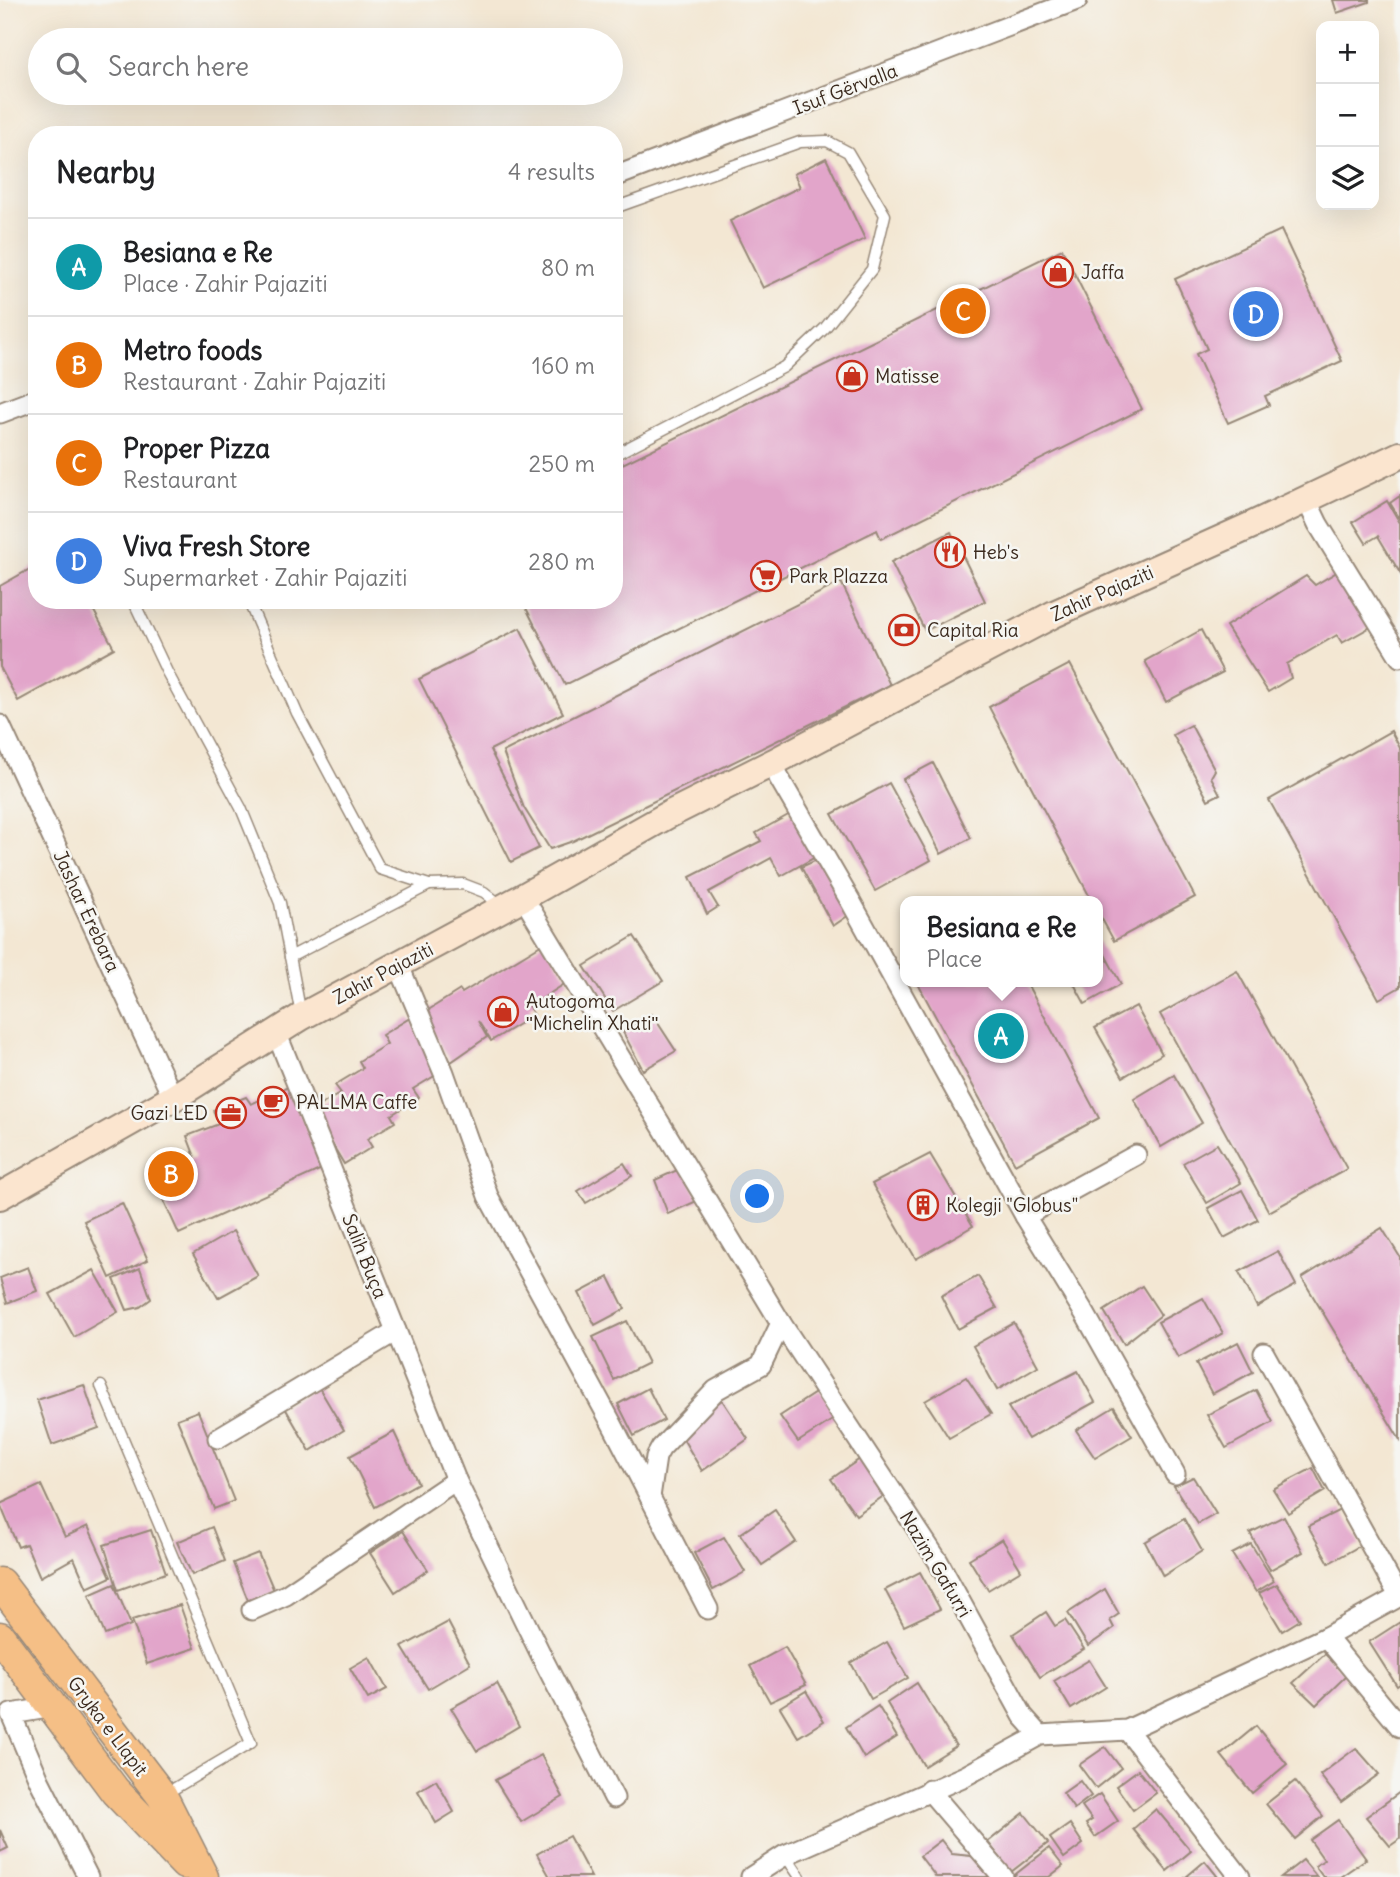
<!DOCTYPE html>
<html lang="en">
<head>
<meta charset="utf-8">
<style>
  :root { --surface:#fff; --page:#f2f2f2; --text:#202124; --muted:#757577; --line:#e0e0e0; --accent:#c8321e }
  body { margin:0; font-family:Delius,sans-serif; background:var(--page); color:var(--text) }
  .controls { position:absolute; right:21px; top:21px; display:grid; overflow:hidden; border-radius:14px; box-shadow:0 7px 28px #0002 }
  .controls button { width:63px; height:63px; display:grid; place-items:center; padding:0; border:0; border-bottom:2px solid var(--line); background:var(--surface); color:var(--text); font:35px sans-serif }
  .you { position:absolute; left:758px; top:1197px; width:24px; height:24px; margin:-18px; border:5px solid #fff; border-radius:50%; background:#1a73e8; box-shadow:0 0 0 10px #1a73e833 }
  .badge { display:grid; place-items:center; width:46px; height:46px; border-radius:50%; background:var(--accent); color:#fff; font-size:23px; font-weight:700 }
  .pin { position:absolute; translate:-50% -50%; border:4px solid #fff; box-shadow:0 2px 7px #0006 }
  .popup { position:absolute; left:900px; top:896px; width:203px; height:91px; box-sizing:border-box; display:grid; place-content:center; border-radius:14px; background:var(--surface); filter:drop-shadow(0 2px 5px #0005); font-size:23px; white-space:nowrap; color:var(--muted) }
  .popup b { font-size:26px; color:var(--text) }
  .popup::after { content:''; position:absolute; left:50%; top:100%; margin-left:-14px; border:14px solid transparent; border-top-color:var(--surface) }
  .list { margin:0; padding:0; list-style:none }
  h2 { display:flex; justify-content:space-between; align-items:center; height:91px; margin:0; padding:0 28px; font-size:30px }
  h2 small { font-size:23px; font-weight:400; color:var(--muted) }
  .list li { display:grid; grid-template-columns:46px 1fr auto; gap:21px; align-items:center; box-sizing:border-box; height:98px; padding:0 28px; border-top:2px solid var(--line) }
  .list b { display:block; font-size:26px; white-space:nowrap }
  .list p { margin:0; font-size:23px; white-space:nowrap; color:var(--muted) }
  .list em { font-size:23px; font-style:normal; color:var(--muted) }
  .icon { flex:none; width:38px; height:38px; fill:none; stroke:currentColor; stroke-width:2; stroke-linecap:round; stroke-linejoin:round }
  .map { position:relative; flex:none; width:1400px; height:1877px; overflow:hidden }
  .search { position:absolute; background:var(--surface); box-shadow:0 7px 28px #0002; left:28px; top:28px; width:595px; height:77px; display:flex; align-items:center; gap:18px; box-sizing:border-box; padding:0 24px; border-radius:38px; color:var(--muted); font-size:26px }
  .panel { position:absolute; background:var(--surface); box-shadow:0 7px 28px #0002; left:28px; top:126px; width:595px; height:483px; border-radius:28px }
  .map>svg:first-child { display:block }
</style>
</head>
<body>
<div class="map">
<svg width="1400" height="1877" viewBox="0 0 1400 1877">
  <rect width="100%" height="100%" fill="#f6f6f2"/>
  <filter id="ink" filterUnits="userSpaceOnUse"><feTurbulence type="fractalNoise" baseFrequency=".0143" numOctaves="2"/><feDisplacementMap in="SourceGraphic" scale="14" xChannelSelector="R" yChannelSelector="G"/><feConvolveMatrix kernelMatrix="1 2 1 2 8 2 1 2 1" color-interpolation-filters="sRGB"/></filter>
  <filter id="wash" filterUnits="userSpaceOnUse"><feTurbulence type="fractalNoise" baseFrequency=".00686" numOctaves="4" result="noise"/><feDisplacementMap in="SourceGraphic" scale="28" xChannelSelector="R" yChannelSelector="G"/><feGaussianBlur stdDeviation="1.57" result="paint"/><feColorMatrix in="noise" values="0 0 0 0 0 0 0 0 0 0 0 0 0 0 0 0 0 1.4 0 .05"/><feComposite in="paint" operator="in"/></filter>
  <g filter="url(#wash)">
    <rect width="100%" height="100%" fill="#f3e7d3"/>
    <g id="blocks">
      <!-- building -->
      <g fill="#e2a5ca">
        <polygon points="1333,0 1369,0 1369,2 1337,13"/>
        <polygon points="826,158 865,239 763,288 730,221 800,187 794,174"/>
        <polygon points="1281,230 1342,361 1265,396 1269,405 1228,423 1196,354 1207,349 1175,279"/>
        <polygon points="1062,249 1142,409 881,539 877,530 565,685 522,600 614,600 614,468"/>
        <polygon points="1400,496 1400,519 1390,503"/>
        <polygon points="1387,501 1400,523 1400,573 1378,536 1366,543 1353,522"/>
        <polygon points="951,532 985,601 925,631 891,562"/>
        <polygon points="37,565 37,600 88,600 114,648 18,701 0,667 0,586"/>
        <polygon points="1342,569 1374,625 1342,643 1337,635 1287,664 1291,678 1268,692 1226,626 1306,576 1315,585"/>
        <polygon points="841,582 890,685 573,841 550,849 524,808 503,752"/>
        <polygon points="520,628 563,713 490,750 539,848 511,862 419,679"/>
        <polygon points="1201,630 1223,672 1166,702 1145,661"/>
        <polygon points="1070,664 1195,897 1114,941 1097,910 1097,901 1092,901 989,707"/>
        <polygon points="1191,725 1215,770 1211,777 1220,794 1208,800 1173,735"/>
        <polygon points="1391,731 1400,748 1400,987 1379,999 1269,800"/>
        <polygon points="933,763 971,838 941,854 903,779"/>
        <polygon points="889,783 931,860 875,891 832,814"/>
        <polygon points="792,813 817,856 781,876 771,858 709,892 718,907 707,914 690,877 761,841 756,833"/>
        <polygon points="819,859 849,915 833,926 801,867"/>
        <polygon points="634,936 663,981 613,1011 584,966"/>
        <polygon points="1097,940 1121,984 1085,1004 1073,982 1097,982"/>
        <polygon points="544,943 569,981 529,1007 534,1015 491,1041 478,1021 487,1037 451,1062 422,1014 460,990 462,993"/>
        <polygon points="1237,971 1347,1169 1269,1212 1160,1014"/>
        <polygon points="917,982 1026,982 1099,1118 1015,1164"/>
        <polygon points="1136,1006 1162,1054 1123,1077 1095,1028"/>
        <polygon points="652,1014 676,1051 643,1070 623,1032"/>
        <polygon points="410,1018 441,1072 413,1089 419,1098 391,1115 395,1122 367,1139 372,1147 344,1164 312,1110 341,1093 335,1085 363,1068 359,1061 387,1044 382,1035"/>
        <polygon points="1174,1075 1202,1123 1161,1147 1134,1099"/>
        <polygon points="288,1087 324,1168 179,1234 153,1177 195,1157 187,1136 219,1124 213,1110 246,1097 251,1104"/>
        <polygon points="1217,1144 1241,1183 1207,1203 1183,1163"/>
        <polygon points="930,1154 973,1226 916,1259 872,1184"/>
        <polygon points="624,1163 632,1176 586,1203 578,1191"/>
        <polygon points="684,1167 699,1200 668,1214 655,1180"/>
        <polygon points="1242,1190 1258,1220 1224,1238 1208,1208"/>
        <polygon points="122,1203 148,1260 110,1278 84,1221"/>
        <polygon points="1382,1228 1400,1257 1400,1440 1302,1278"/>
        <polygon points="233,1231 258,1276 218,1298 193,1254"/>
        <polygon points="1278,1251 1296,1285 1257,1307 1239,1272"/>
        <polygon points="28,1267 37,1291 7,1303 0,1278"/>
        <polygon points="140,1268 151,1299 140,1307 127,1310 114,1279"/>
        <polygon points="94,1270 118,1312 74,1337 50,1294"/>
        <polygon points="978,1276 997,1308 958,1329 941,1296"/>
        <polygon points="609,1277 625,1309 595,1325 579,1293"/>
        <polygon points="1142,1286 1161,1315 1124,1344 1104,1311"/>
        <polygon points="1203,1298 1223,1333 1178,1358 1158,1322"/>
        <polygon points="627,1321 648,1363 614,1380 593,1337"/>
        <polygon points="1014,1323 1038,1366 997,1390 973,1346"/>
        <polygon points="1238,1342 1253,1372 1212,1394 1196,1364"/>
        <polygon points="1078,1371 1095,1402 1028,1439 1008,1407"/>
        <polygon points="966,1377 991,1414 949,1438 925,1401"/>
        <polygon points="84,1385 99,1428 52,1445 37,1400"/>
        <polygon points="318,1386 344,1430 310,1451 284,1406"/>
        <polygon points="648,1388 664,1420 634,1436 618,1404"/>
        <polygon points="820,1390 837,1417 798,1442 780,1416"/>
        <polygon points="1256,1390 1273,1422 1226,1448 1207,1415"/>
        <polygon points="722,1400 748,1439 702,1471 679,1432"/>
        <polygon points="1114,1407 1132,1436 1095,1458 1076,1430"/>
        <polygon points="198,1411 234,1501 214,1509 177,1419"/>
        <polygon points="394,1432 418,1483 375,1507 350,1456"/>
        <polygon points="860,1459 885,1495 856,1515 831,1479"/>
        <polygon points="1313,1468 1325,1491 1288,1513 1273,1489"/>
        <polygon points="1193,1477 1216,1514 1198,1524 1174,1486"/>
        <polygon points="41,1485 65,1537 88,1526 111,1577 87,1588 74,1558 40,1577 26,1544 18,1547 0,1504"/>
        <polygon points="1342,1509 1361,1545 1329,1563 1308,1526"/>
        <polygon points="775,1510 796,1542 762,1565 740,1534"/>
        <polygon points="1284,1516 1303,1552 1270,1570 1250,1533"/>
        <polygon points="1184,1519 1202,1551 1163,1576 1145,1542"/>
        <polygon points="212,1527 225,1561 192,1575 177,1542"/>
        <polygon points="151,1530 166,1573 118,1590 104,1545"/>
        <polygon points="403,1531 428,1570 395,1592 370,1553"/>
        <polygon points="724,1537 745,1572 713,1590 694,1553"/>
        <polygon points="1002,1539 1021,1570 988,1590 969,1559"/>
        <polygon points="1251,1544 1274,1581 1256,1592 1232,1554"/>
        <polygon points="258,1553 275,1593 249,1603 233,1563"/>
        <polygon points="920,1572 940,1609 904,1626 885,1590"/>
        <polygon points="114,1584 131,1625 105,1635 89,1595"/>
        <polygon points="1277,1584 1300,1620 1282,1631 1259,1593"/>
        <polygon points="1105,1589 1119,1614 1110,1620 1114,1628 1088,1646 1068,1613"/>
        <polygon points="180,1605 195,1648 147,1664 132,1620"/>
        <polygon points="1046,1612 1055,1626 1065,1620 1084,1649 1040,1677 1013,1634"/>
        <polygon points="448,1622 470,1664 428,1689 402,1647"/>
        <polygon points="1400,1622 1400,1684 1397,1686 1369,1642"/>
        <polygon points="887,1642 908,1678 871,1699 851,1663"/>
        <polygon points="785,1647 806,1685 770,1702 750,1666"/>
        <polygon points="1325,1654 1346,1676 1316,1705 1293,1683"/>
        <polygon points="369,1657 387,1689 368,1699 350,1668"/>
        <polygon points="1089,1660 1106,1687 1071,1709 1054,1681"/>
        <polygon points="497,1683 519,1726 477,1751 451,1708"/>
        <polygon points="917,1683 956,1746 924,1766 887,1703"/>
        <polygon points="806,1691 824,1721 798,1737 780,1707"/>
        <polygon points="878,1706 897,1737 864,1758 846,1727"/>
        <polygon points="1256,1726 1287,1764 1252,1793 1221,1755"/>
        <polygon points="1105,1747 1121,1768 1096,1788 1079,1765"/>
        <polygon points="1356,1748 1379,1774 1341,1802 1320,1775"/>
        <polygon points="541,1755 563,1797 521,1822 495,1780"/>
        <polygon points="1138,1770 1156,1793 1133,1810 1116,1786"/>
        <polygon points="436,1780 454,1812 436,1823 418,1791"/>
        <polygon points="1080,1781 1091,1796 1074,1809 1063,1793"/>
        <polygon points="1295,1781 1323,1816 1295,1839 1266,1804"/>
        <polygon points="1400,1792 1400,1839 1390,1846 1366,1817"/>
        <polygon points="1100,1794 1118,1821 1095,1837 1086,1824 1092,1820 1082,1806"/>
        <polygon points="1156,1809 1191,1851 1167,1871 1133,1829"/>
        <polygon points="1024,1813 1048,1843 1011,1872 988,1842"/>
        <polygon points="1338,1820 1366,1859 1340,1877 1323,1877 1315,1866 1324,1860 1310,1840"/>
        <polygon points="1070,1824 1083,1844 1064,1858 1050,1838"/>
        <polygon points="0,1830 8,1848 0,1852"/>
        <polygon points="569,1836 591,1877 550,1877 537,1854"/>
        <polygon points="941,1840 952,1854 971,1856 984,1862 996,1877 936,1877 920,1856"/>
        <polygon points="1049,1848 1063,1866 1049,1877 1012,1877"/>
        <polygon points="1303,1860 1317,1877 1281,1877"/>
        <polygon points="1205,1861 1218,1877 1186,1877"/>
      </g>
    </g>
  </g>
  <g filter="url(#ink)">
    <use href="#blocks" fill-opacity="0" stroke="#978878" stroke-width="2"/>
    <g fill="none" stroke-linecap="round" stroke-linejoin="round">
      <!-- service casing -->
      <g stroke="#978878" stroke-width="13">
        <g id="service">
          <polyline points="614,208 800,142 827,141 848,152 885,215 872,269 825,328 784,367 614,455"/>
          <polyline points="133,600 167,672 241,808 280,903 301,1015"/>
          <polyline points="248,600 297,713 380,869 429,885 463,884 484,892 503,907"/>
          <polyline points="290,957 429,885"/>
          <polyline points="101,1386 251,1743 165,1794"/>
          <polyline points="785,1855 800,1877"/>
        </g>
      </g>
      <!-- minor casing -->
      <g stroke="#978878" stroke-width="23">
        <g id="minor">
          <polyline points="614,177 1077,0"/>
          <polyline points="0,413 37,399"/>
          <polyline points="1306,499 1318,524 1400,657"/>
          <polyline points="0,725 173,1098"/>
          <polyline points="774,762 779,778 851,902 1025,1216 1085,1314 1175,1474"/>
          <polyline points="523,897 781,1323 938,1561 1023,1716 1040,1735"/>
          <polyline points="399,966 444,1073 488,1196 612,1424 708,1609"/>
          <polyline points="276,1032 456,1480 544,1661 614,1798"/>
          <polyline points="1025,1216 1136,1155"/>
          <polyline points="1264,1353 1399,1596"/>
          <polyline points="218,1438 396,1331"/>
          <polyline points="650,1497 656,1457 661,1448 716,1390 761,1365 781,1323"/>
          <polyline points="252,1610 286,1595 456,1480"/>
          <polyline points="1326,1637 1400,1727"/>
          <polyline points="54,1707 11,1714 39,1780 88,1877"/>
          <polyline points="1127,1730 1240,1877"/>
          <polyline points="929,1790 1003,1877"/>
          <polyline points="751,1877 785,1855 965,1776 1040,1735 1127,1730 1326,1637 1400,1596"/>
        </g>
      </g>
      <!-- secondary casing -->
      <g stroke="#978878" stroke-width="30">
        <polyline id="secondary" points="0,1196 173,1098 301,1017 523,897 668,815 774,762 1054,614 1250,526 1400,455"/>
      </g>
      <!-- primary casing -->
      <g stroke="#978878" stroke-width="33">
        <g id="primary">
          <polyline points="0,1583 162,1796 203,1877"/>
          <polyline points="0,1637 115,1791 185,1864"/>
        </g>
      </g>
      <!-- service -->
      <use href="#service" stroke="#fff" stroke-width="10"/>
      <!-- minor -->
      <use href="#minor" stroke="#fff" stroke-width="19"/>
      <!-- secondary -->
      <use href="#secondary" stroke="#fbe5cf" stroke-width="26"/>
      <!-- primary -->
      <use href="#primary" stroke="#f5bf86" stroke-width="30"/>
    </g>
  </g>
  <!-- icons -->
  <defs>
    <g id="shop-ring" transform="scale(1.575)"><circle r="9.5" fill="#f6f6f2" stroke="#c8321e" stroke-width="1.5"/><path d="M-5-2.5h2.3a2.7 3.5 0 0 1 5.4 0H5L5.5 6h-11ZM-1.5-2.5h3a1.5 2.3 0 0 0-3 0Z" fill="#c8321e"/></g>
    <g id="restaurant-ring" transform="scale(1.575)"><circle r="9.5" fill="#f6f6f2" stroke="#c8321e" stroke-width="1.5"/><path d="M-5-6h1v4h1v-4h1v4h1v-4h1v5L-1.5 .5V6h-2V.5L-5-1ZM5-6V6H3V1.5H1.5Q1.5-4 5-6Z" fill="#c8321e"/></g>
    <g id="supermarket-ring" transform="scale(1.575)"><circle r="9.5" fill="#f6f6f2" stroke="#c8321e" stroke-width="1.5"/><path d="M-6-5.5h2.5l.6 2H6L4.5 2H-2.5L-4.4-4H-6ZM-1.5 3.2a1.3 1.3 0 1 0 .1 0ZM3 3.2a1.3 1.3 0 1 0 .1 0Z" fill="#c8321e"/></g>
    <g id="bank-ring" transform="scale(1.575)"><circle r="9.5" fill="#f6f6f2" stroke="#c8321e" stroke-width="1.5"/><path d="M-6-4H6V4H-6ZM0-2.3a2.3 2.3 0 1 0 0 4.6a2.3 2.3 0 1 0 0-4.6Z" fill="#c8321e"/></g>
    <g id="cafe-ring" transform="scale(1.575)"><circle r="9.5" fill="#f6f6f2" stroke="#c8321e" stroke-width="1.5"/><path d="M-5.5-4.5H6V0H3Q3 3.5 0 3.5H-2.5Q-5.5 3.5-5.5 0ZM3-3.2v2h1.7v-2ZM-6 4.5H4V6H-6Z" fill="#c8321e"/></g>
    <g id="office-ring" transform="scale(1.575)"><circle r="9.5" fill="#f6f6f2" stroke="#c8321e" stroke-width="1.5"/><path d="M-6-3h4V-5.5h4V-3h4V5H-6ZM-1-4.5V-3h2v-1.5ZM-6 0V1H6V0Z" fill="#c8321e"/></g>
    <g id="building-ring" transform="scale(1.575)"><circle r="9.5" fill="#f6f6f2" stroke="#c8321e" stroke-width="1.5"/><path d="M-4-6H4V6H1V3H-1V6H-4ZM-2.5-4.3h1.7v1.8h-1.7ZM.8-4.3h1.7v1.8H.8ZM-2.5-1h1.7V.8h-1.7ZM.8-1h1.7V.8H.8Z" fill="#c8321e"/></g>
  </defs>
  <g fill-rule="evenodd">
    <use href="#shop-ring" x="1058" y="272"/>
    <use href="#shop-ring" x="852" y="376"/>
    <use href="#restaurant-ring" x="950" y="552"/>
    <use href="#supermarket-ring" x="766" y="576"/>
    <use href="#bank-ring" x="904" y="630"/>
    <use href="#shop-ring" x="503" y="1012"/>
    <use href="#cafe-ring" x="273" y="1102"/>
    <use href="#office-ring" x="231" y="1113"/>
    <use href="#building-ring" x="923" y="1205"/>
  </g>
  <g text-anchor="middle" stroke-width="5" stroke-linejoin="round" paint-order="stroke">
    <!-- street labels -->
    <g font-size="19" fill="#3b2a1e" stroke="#f6f6f2">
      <text transform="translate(845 89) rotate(-21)" y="7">Isuf Gërvalla</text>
      <text transform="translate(1102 593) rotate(-24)" y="7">Zahir Pajaziti</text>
      <text transform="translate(87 911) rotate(65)" y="7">Jashar Erebara</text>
      <text transform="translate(383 973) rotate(-28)" y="7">Zahir Pajaziti</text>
      <text transform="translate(365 1256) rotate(68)" y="7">Salih Buça</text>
      <text transform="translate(936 1564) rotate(59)" y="7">Nazim Gafurri</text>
      <text transform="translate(108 1726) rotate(53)" y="7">Gryka e Llapit</text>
    </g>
    <!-- poi labels -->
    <g font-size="19" fill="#3b2a1e" stroke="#f6f6f2" text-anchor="start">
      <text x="1081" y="279">Jaffa</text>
      <text x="875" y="383">Matisse</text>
      <text x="973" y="559">Heb's</text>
      <text x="789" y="583">Park Plazza</text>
      <text x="927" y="637">Capital Ria</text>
      <text x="526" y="1008">Autogoma<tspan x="526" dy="22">ʺMichelin Xhatiʺ</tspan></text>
      <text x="296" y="1109">PALLMA Caffe</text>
      <text x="208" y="1120" text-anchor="end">Gazi LED</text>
      <text x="946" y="1212">Kolegji "Globus"</text>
    </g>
  </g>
</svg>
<div class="controls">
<button>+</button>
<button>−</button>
<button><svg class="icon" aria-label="layers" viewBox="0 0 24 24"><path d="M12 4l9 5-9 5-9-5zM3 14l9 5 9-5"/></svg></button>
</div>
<div class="you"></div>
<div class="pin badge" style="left:1001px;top:1036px;background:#0f9aa8">A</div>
<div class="popup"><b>Besiana e Re</b>Place</div>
<div class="pin badge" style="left:171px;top:1174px;background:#e8710a">B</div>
<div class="pin badge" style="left:963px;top:311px;background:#e8710a">C</div>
<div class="pin badge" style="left:1256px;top:314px;background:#3f7fe0">D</div>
<div class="search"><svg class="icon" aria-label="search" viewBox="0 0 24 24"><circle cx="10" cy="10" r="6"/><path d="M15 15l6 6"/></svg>Search here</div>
<section class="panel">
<h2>Nearby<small>4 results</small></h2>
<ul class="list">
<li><span class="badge" style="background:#0f9aa8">A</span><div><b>Besiana e Re</b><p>Place · Zahir Pajaziti</p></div><em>80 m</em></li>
<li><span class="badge" style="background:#e8710a">B</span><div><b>Metro foods</b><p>Restaurant · Zahir Pajaziti</p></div><em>160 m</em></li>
<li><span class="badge" style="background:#e8710a">C</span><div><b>Proper Pizza</b><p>Restaurant</p></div><em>250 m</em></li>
<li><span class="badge" style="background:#3f7fe0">D</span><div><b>Viva Fresh Store</b><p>Supermarket · Zahir Pajaziti</p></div><em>280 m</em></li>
</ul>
</section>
</div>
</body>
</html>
